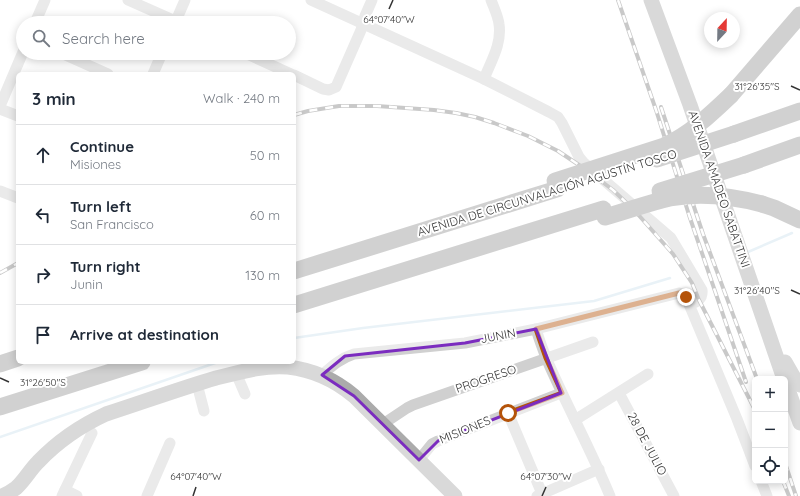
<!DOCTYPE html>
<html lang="en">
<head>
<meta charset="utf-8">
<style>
  :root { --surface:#fff; --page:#f2f2f3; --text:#1f2937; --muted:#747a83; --line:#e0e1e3 }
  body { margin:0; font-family:Quicksand,sans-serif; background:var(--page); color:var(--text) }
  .controls { position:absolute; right:12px; bottom:12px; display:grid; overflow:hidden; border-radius:6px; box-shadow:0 2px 10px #0003 }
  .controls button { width:36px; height:36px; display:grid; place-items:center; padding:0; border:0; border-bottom:1px solid var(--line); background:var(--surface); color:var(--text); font:20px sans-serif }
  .compass { position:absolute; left:704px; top:12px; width:36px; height:36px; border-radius:50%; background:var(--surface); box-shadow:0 2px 10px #0003; rotate:22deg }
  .stop { position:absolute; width:12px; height:12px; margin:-9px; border:3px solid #b45309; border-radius:50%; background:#fff }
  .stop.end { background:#b45309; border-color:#fff; box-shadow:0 1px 4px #0008 }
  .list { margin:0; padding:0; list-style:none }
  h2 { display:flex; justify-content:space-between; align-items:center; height:52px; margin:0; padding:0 16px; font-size:17px }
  h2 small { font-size:13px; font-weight:400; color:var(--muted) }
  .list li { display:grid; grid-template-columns:26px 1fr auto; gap:12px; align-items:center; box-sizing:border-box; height:60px; padding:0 16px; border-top:1px solid var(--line) }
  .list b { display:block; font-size:15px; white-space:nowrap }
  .list p { margin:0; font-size:13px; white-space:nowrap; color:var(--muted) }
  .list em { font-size:13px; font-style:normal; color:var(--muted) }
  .icon { flex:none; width:22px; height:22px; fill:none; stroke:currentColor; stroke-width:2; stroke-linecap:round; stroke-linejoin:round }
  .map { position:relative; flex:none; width:800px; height:496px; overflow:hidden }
  .search { position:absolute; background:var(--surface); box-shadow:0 2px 10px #0003; left:16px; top:16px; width:280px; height:44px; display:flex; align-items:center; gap:10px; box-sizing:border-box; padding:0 14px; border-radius:22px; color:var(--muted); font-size:15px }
  .panel { position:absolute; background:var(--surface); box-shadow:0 2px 10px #0003; left:16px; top:72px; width:280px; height:292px; border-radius:6px }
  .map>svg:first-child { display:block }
</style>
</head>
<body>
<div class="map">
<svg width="800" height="496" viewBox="0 0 800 496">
  <rect width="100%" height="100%" fill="#fff"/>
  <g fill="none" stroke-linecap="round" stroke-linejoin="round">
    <!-- stream -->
    <g stroke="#cfe2ee" stroke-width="2.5">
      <polyline points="748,252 792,233"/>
      <polyline points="294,338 363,328 594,301 670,278"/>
      <polyline points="0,437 218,362"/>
    </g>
    <!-- minor -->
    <g stroke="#d0d0d0" stroke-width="11">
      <polyline points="128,0 180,23"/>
      <path d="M311 0 484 79 549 112 558 117 562 123 579 157 584 163 671 238 702 290C703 299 697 303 689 304"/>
      <polyline points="35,23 45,0"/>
      <polyline points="175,23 185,0"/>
      <polyline points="61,53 108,74"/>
      <polyline points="245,53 291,74"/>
      <polyline points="153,74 162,53"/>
      <polyline points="294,75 323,89 329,90 336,87 361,30 365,16 372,0"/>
      <path d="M484 79C491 61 502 44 499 24 498 16 494 8 491 0"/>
      <polyline points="0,106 23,52"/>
      <polyline points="0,109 18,116"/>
      <polyline points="0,191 18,198"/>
      <path d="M536 329C539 339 543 350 547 360 567 406 591 450 610 496"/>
      <polyline points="236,373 245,394"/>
      <path d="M322 375C332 366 341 358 354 354L465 343 536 329 679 293 683 294 686 297 737 419 755 466"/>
      <polyline points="197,384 204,411"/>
      <polyline points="619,393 674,496"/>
      <polyline points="508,413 543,496"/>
      <polyline points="575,420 648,374"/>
      <polyline points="383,424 407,408 413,405 593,342"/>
      <polyline points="419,460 432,444 438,441 561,393"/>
      <polyline points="761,481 767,496"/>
      <polyline points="65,490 77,496"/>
      <polyline points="62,496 92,433"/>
      <polyline points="147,496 170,443"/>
      <polyline points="537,496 599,469"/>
    </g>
    <!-- major -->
    <g stroke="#ababab" stroke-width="15">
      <polyline points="651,0 690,105 784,379"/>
      <polyline points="785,362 793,376 800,385"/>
      <polyline points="785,381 800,423"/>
      <path d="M2 496C7 494 12 491 16 488 24 481 30 470 38 462 58 441 80 426 106 414 143 402 179 389 216 378 240 372 264 365 288 367 314 370 335 380 354 396L455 496"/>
    </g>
    <!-- highway -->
    <g stroke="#9a9a9a" stroke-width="17">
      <polyline points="731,95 800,15"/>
      <polyline points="734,134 800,111"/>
      <polyline points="744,165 800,145"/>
      <polyline points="762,204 774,208 800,220"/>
      <polyline points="294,271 557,189"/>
      <polyline points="294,305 603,209"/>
      <polyline points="0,364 18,358"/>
      <polyline points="0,407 142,362"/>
    </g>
    <!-- rail casing -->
    <g stroke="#888" stroke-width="4">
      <g id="rail">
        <polyline points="618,0 656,110 689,215 746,382"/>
        <polyline points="661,107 703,234 757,379"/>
        <polyline points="294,115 308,111 339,106 377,106 434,110 456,113 475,117 494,123 528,136 558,151 585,169 613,190 635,211 673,254 692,283 699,300 755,410"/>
        <polyline points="0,273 18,263"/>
        <polyline points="785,463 796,496"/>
        <polyline points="783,481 789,496"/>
      </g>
    </g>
    <!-- rail -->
    <use href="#rail" stroke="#fff" stroke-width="2.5" stroke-dasharray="8" stroke-linecap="butt"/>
    <!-- highway-bridge -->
    <g stroke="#9a9a9a" stroke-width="17">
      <polyline points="657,159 734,134"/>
      <path d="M555 181 664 146C690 134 710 115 731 95"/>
      <polyline points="660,191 744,165"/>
      <path d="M605 217C627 211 648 203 670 198 701 192 732 196 762 204"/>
    </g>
  </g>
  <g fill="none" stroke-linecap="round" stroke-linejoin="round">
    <!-- route -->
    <polyline stroke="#b45309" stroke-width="5" points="508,413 562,393 546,358 536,329 679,293 683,294 686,297"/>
  </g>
  <!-- marked area -->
  <path d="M0 0H800V496H0ZM536 329 561 393 438 441 419 460 354 396 322 375 345 356 465 343Z" fill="#fff" fill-opacity=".55" fill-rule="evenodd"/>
  <path fill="none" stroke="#7b2cbf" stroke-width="3" stroke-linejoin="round" d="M536 329 561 393 438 441 419 460 354 396 322 375 345 356 465 343Z"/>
  <!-- ticks -->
  <path fill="none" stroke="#333" stroke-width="1.5" d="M389 9 393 0M791 86 800 90M791 290 800 294M0 378 9 382M193 496 196 487M542 496 546 487"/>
  <g text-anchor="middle" stroke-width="4" stroke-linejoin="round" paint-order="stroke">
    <!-- street labels -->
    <g font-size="12" fill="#333" stroke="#fff">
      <text transform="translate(719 189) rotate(71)" y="4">AVENIDA AMADEO SABATTINI</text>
      <text transform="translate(547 193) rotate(-17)" y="4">AVENIDA DE CIRCUNVALACIÓN AGUSTÍN TOSCO</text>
      <text transform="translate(498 336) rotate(-11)" y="4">JUNIN</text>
      <text transform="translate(486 379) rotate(-19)" y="4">PROGRESO</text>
      <text transform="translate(465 430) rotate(-22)" y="4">MISIONES</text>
      <text transform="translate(647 444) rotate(62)" y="4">28 DE JULIO</text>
    </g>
  </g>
  <g font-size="10" text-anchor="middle" fill="#333" stroke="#fff" stroke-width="4" stroke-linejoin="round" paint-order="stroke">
    <text x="389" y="23">64°07'40"W</text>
    <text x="757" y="90">31°26'35"S</text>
    <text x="757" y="294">31°26'40"S</text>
    <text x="43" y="386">31°26'50"S</text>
    <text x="196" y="480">64°07'40"W</text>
    <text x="546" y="480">64°07'30"W</text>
  </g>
</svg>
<div class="controls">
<button>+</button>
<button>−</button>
<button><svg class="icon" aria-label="locate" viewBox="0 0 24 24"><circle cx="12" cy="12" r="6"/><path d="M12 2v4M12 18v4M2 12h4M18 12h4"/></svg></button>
</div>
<svg class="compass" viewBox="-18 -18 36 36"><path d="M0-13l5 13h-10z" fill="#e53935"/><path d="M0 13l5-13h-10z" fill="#747a83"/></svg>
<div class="stop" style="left:508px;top:413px"></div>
<div class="stop end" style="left:686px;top:297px"></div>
<div class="search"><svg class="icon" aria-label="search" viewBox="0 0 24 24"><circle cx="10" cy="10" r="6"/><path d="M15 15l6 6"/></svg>Search here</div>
<section class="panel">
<h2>3 min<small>Walk · 240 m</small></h2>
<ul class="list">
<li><svg class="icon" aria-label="ahead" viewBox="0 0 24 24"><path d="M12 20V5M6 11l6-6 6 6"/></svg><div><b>Continue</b><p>Misiones</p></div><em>50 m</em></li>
<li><svg class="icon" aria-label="left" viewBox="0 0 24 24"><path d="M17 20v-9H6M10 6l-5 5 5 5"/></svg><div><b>Turn left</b><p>San Francisco</p></div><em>60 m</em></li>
<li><svg class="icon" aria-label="right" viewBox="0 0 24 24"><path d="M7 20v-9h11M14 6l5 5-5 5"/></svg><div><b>Turn right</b><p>Junin</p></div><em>130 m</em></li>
<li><svg class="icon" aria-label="arrive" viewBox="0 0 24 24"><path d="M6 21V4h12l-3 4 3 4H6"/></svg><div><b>Arrive at destination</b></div></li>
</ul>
</section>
</div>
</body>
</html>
